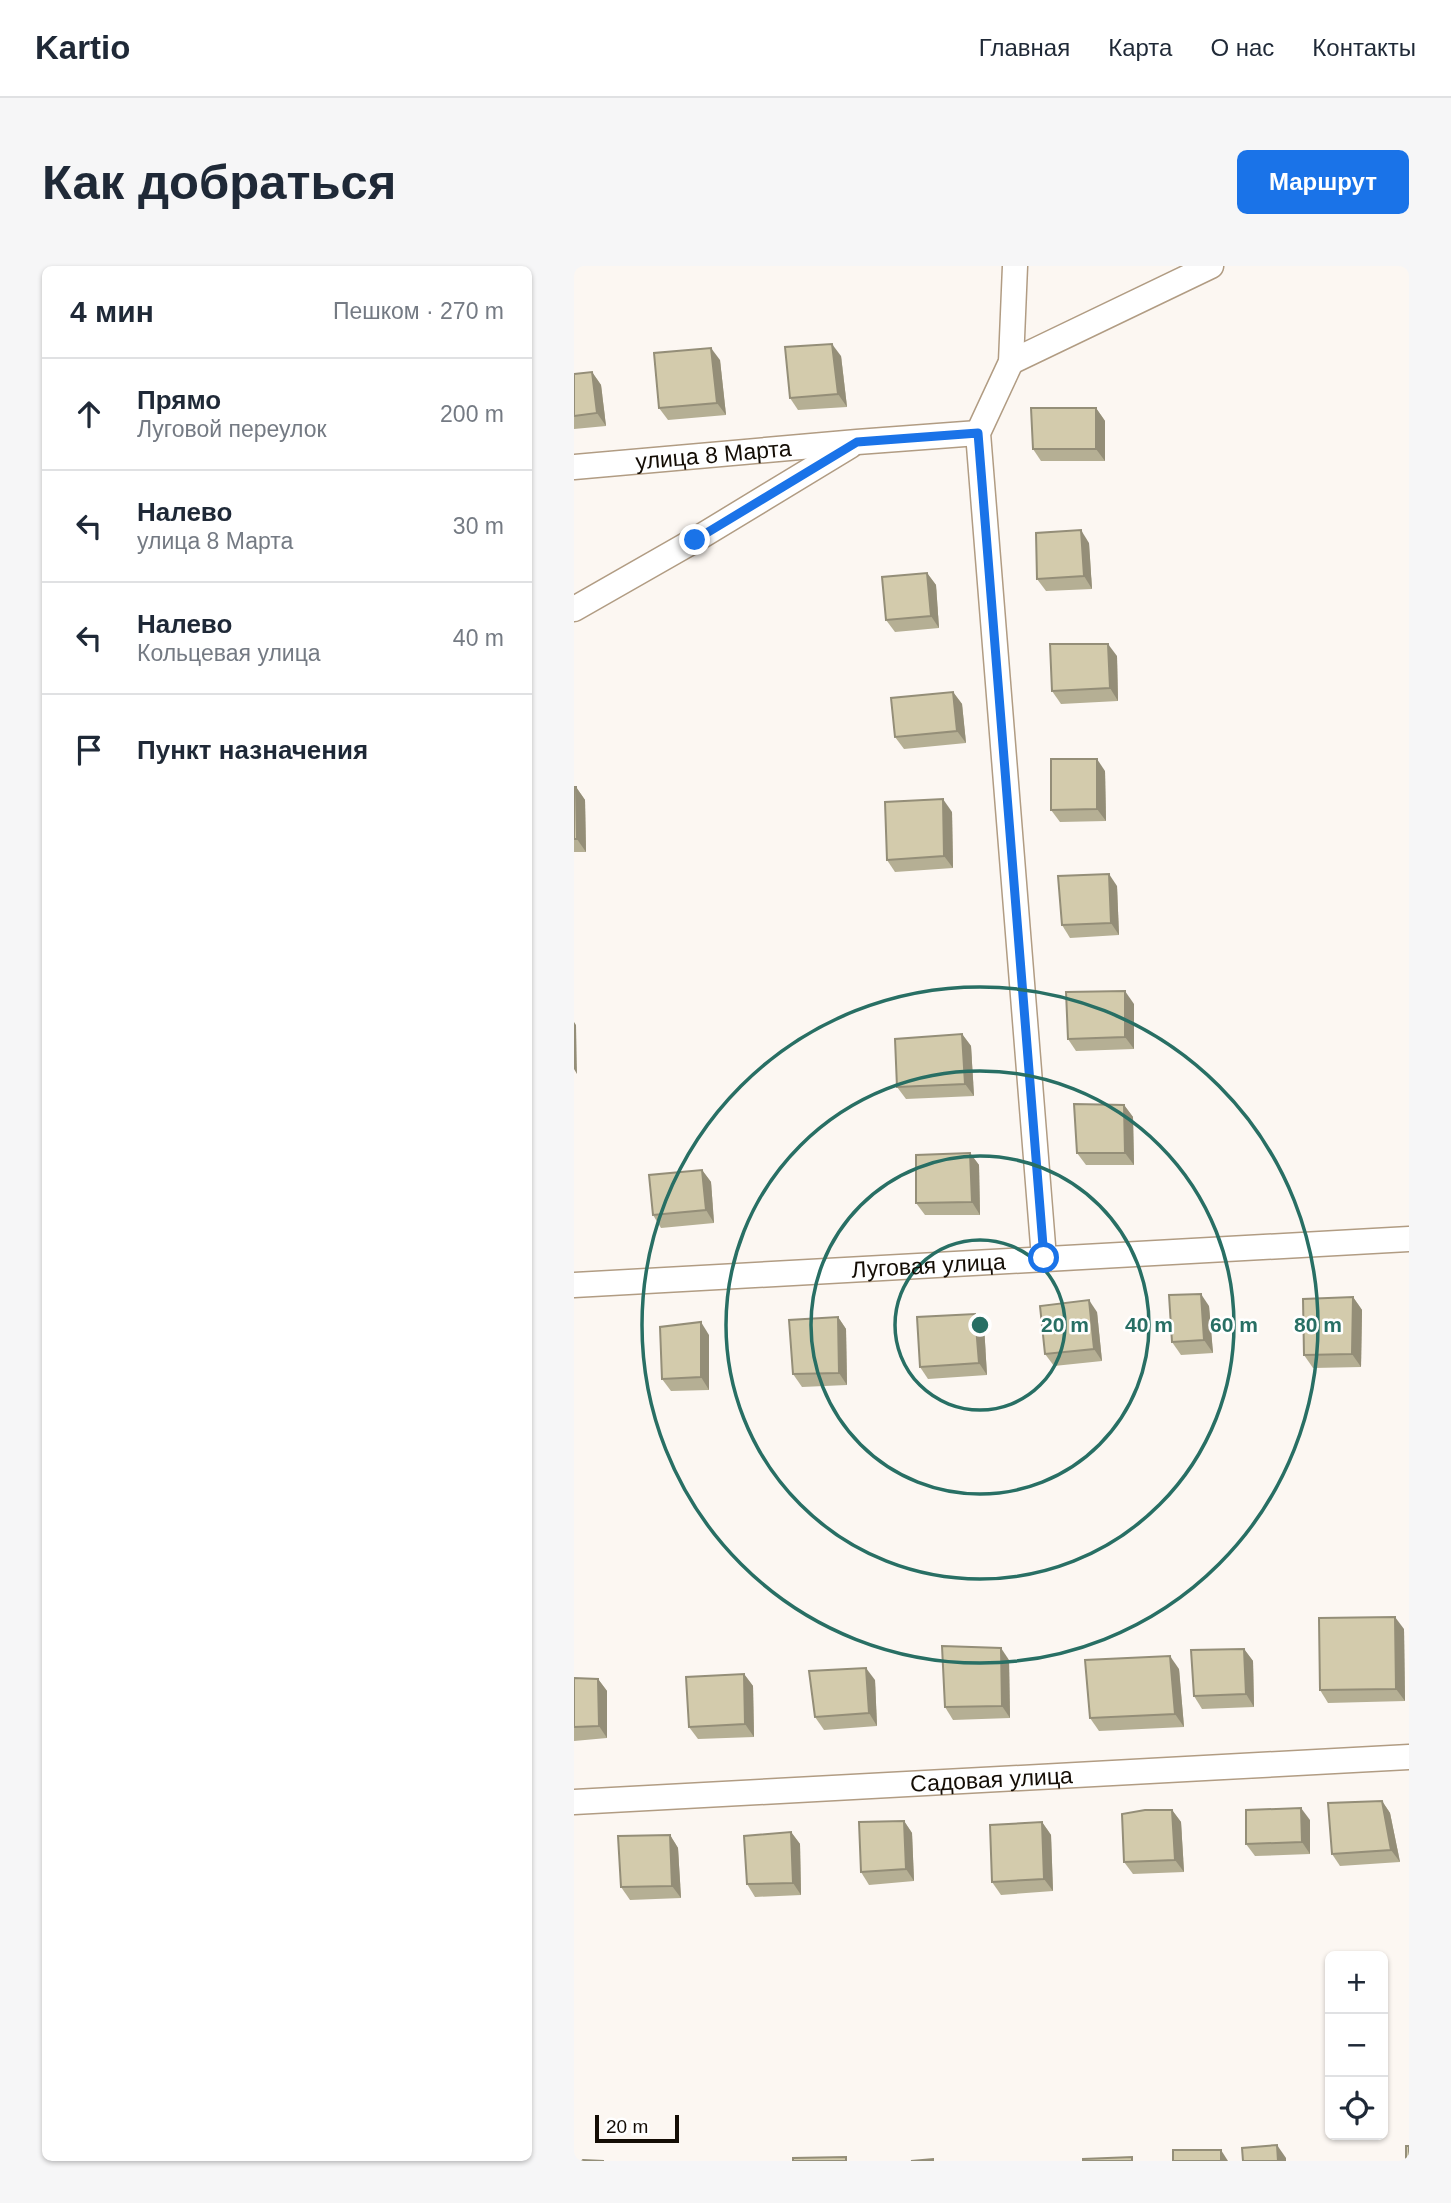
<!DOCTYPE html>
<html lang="ru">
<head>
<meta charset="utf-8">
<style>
  :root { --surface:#fff; --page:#f6f6f7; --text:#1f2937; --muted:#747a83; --line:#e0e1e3; --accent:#1a73e8 }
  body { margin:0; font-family:Arial,sans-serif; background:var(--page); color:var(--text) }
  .controls { position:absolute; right:21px; bottom:21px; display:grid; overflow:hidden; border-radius:10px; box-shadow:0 2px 5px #0004 }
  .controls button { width:63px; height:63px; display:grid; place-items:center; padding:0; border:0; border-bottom:2px solid var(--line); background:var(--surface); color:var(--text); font:35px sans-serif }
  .scale { position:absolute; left:21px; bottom:18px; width:84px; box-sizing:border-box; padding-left:7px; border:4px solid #140d05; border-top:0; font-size:19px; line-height:24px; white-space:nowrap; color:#140d05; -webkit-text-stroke:5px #fff; paint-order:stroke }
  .stop { position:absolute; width:21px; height:21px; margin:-16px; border:5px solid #1a73e8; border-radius:50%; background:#fff }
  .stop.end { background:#1a73e8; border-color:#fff; box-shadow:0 2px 7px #0008 }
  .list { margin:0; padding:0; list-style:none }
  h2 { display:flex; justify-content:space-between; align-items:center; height:91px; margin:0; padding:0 28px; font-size:30px }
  h2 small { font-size:23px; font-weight:400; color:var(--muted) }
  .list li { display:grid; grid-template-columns:46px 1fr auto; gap:21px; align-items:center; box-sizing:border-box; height:112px; padding:0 28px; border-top:2px solid var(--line) }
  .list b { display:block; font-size:26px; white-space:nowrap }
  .list p { margin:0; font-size:23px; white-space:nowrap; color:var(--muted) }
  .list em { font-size:23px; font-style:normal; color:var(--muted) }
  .icon { flex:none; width:38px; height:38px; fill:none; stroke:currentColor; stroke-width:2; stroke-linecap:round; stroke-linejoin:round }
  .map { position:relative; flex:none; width:835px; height:1895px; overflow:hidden; border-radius:10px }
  header { display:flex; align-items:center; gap:42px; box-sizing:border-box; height:98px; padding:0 35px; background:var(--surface); border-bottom:2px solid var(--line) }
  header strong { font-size:33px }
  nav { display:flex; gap:38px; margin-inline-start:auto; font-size:24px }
  .intro { display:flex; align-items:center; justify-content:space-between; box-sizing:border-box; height:168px; padding:0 42px }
  h1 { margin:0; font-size:49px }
  .button { padding:18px 32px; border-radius:10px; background:var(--accent); color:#fff; font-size:24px; font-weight:700 }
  main { display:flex; gap:42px; padding:0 42px }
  aside { flex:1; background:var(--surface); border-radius:10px; box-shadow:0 2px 5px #0004 }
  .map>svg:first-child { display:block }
</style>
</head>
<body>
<header>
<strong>Kartio</strong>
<nav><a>Главная</a><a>Карта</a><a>О нас</a><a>Контакты</a></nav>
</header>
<div class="intro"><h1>Как добраться</h1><a class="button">Маршрут</a></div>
<main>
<aside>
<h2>4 мин<small>Пешком · 270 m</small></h2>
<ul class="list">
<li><svg class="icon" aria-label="ahead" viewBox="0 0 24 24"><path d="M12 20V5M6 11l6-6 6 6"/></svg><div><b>Прямо</b><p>Луговой переулок</p></div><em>200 m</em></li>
<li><svg class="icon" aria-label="left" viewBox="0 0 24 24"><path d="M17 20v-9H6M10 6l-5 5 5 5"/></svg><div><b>Налево</b><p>улица 8 Марта</p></div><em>30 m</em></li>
<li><svg class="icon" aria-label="left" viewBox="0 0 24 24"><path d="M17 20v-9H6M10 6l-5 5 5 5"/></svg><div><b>Налево</b><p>Кольцевая улица</p></div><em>40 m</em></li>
<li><svg class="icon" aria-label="arrive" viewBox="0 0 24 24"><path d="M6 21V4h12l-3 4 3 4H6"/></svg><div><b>Пункт назначения</b></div></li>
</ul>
</aside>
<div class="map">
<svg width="835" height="1895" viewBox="0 0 835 1895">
  <rect width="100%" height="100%" fill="#fcf7f2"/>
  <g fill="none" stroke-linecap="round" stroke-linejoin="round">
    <!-- street casing -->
    <g stroke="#b19c83" stroke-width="27">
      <g id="street">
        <polyline points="441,0 437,96 404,167 470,992"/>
        <polyline points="437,96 637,0"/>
        <path id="s1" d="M0 201 283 176 404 167"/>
        <polyline points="0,343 121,274 276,180"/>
        <path id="s2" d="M0 1019 835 973"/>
        <path id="s3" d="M0 1536 835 1491"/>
      </g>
    </g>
    <!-- street -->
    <use href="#street" stroke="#fff" stroke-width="24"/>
  </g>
  <!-- wall -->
  <g fill="#b5af94">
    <polygon points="267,90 273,141 224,144 216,132"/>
    <polygon points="146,94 152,149 94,154 85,142"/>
    <polygon points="18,106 27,119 32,160 0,163 0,108"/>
    <polygon points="522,142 531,155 531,195 467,195 459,183"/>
    <polygon points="515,277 518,323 472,325 463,313"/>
    <polygon points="353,307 362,319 365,362 321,366 312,354"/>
    <polygon points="543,390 544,435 487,438 478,425"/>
    <polygon points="379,426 388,438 392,477 330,483 321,471"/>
    <polygon points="531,505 532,555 486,556 477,544"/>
    <polygon points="0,521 2,521 11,534 12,586 0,586"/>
    <polygon points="378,546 379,602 321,606 313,594"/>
    <polygon points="543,620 545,669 496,672 488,659"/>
    <polygon points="560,738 560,783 502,785 494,773"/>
    <polygon points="388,768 397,780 400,830 332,833 323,821"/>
    <polygon points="550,839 559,851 560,899 512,899 503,887"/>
    <polygon points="396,887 405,899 406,949 351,949 342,937"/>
    <polygon points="128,904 137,916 140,957 87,962 79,949"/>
    <polygon points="779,1031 788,1044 787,1101 739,1102 730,1089"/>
    <polygon points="635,1040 639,1087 607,1089 598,1076"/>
    <polygon points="523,1046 528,1095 480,1100 471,1088"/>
    <polygon points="264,1051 272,1063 273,1119 228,1121 219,1108"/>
    <polygon points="410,1060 413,1109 354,1113 346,1101"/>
    <polygon points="135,1069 135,1124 97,1125 88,1113"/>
    <polygon points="830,1363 831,1435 754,1437 746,1424"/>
    <polygon points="670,1383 679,1395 680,1441 628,1443 620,1430"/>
    <polygon points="435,1394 436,1452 379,1454 371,1441"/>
    <polygon points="605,1403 610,1461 525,1465 516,1452"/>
    <polygon points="170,1408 179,1420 180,1471 124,1473 115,1461"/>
    <polygon points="0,1412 24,1413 33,1425 33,1472 0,1475"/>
    <polygon points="301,1414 303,1460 250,1464 241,1451"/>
    <polygon points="808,1535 816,1547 826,1596 766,1600 758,1588"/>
    <polygon points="598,1544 607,1556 610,1606 559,1608 550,1596"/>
    <polygon points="736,1554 736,1588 681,1590 672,1578"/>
    <polygon points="330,1555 338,1567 340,1615 295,1619 287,1606"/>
    <polygon points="468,1556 477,1569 479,1625 427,1629 418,1616"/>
    <polygon points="217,1566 226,1578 227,1629 181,1631 173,1618"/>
    <polygon points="96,1569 104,1582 107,1632 56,1634 47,1621"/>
  </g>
  <!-- shaded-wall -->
  <g fill="#948e78">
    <polygon points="258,78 267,90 273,141 264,128"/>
    <polygon points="137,82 146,94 152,149 143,137"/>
    <polygon points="18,106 27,119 32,160 23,147"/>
    <polygon points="522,142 531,155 531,195 522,183"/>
    <polygon points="507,264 515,277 518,323 510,310"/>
    <polygon points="353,307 362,319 365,362 357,350"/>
    <polygon points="534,378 543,390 544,435 536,422"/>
    <polygon points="379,426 388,438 392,477 383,465"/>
    <polygon points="523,493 531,505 532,555 523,543"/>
    <polygon points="2,521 11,534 12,586 3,573"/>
    <polygon points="369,533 378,546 379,602 370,590"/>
    <polygon points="535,608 543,620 545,669 537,657"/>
    <polygon points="551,725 560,738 560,783 551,771"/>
    <polygon points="0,756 2,759 3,808 0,803"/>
    <polygon points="388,768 397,780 400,830 391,818"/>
    <polygon points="550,839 559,851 560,899 551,887"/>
    <polygon points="396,887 405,899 406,949 398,936"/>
    <polygon points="128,904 137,916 140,957 132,944"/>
    <polygon points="627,1028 635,1040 639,1087 630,1074"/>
    <polygon points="779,1031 788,1044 787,1101 778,1088"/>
    <polygon points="515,1034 523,1046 528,1095 520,1083"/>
    <polygon points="401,1048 410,1060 413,1109 405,1097"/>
    <polygon points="264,1051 272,1063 273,1119 265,1107"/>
    <polygon points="127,1056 135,1069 135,1124 127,1111"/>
    <polygon points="821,1351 830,1363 831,1435 822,1423"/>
    <polygon points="427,1382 435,1394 436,1452 428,1440"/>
    <polygon points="670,1383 679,1395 680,1441 672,1428"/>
    <polygon points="596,1390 605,1403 610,1461 601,1448"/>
    <polygon points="292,1402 301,1414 303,1460 295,1447"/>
    <polygon points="170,1408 179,1420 180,1471 171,1458"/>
    <polygon points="24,1413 33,1425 33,1472 25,1460"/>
    <polygon points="808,1535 816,1547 826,1596 817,1584"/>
    <polygon points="727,1542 736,1554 736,1588 728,1576"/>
    <polygon points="598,1544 607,1556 610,1606 601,1594"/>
    <polygon points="330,1555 338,1567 340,1615 332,1603"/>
    <polygon points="468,1556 477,1569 479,1625 470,1613"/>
    <polygon points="217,1566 226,1578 227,1629 219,1617"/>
    <polygon points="96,1569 104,1582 107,1632 98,1620"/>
    <polygon points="703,1879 712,1892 712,1895 704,1895"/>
    <polygon points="647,1884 654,1895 647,1895"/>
  </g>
  <!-- building -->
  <g fill="#d3cbac" stroke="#948e78" stroke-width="2">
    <polygon points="258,78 264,128 216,132 211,81"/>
    <polygon points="137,82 143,137 85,142 80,87"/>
    <polygon points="18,106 23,147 0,150 0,108"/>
    <polygon points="457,142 522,142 522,183 459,183"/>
    <polygon points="507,264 510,310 463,313 462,267"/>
    <polygon points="353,307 357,350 312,354 308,311"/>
    <polygon points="476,378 534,378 536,422 478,425"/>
    <polygon points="379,426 383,465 321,471 317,432"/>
    <polygon points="477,493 523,493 523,543 477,544"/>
    <polygon points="0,521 2,521 3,573 0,573"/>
    <polygon points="369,533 370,590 313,594 311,536"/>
    <polygon points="535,608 537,657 488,659 484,610"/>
    <polygon points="551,725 551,771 494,773 492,726"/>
    <polygon points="388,768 391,818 323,821 321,773"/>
    <polygon points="500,838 550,839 551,887 503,887"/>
    <polygon points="396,887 398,936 342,937 342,889"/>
    <polygon points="128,904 132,944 79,949 75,909"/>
    <polygon points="627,1028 630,1074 598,1076 595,1029"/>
    <polygon points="779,1031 778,1088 730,1089 729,1033"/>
    <polygon points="515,1034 520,1083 471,1088 466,1040"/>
    <polygon points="401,1048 405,1097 346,1101 343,1051"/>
    <polygon points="264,1051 265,1107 219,1108 215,1054"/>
    <polygon points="127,1056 127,1111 88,1113 86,1061"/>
    <polygon points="821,1351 822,1423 746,1424 745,1352"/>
    <polygon points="368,1380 427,1382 428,1440 371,1441"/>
    <polygon points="670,1383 672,1428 620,1430 617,1384"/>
    <polygon points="596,1390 601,1448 516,1452 511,1394"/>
    <polygon points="292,1402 295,1447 241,1451 235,1405"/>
    <polygon points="170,1408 171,1458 115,1461 112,1411"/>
    <polygon points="0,1412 24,1413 25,1460 0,1461"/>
    <polygon points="808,1535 817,1584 758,1588 754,1537"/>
    <polygon points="727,1542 728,1576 672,1578 672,1544"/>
    <polygon points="571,1544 598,1544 601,1594 550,1596 548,1548"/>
    <polygon points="330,1555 332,1603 287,1606 285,1556"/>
    <polygon points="468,1556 470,1613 418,1616 416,1559"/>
    <polygon points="217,1566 219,1617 173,1618 170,1570"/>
    <polygon points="96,1569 98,1620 47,1621 44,1570"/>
    <polygon points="703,1879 704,1895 669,1895 668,1882"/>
    <rect x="832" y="1880" width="3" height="15"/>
    <rect x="599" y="1884" width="48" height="11"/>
    <polygon points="272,1891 272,1895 219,1895 219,1892"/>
    <polygon points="558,1891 558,1895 509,1895 509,1893"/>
    <polygon points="359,1893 359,1895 337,1895"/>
    <polygon points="9,1894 30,1895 8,1895"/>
  </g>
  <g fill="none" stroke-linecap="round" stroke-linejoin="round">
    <!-- route -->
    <polyline stroke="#1a73e8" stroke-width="9" points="121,274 283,176 404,167 470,992"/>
  </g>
  <!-- distance rings -->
  <g fill="none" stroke="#286f64" stroke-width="3.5">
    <circle cx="406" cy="1059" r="85"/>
    <circle cx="406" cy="1059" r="169"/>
    <circle cx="406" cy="1059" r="254"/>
    <circle cx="406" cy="1059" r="338"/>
  </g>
  <g text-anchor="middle" stroke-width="5" stroke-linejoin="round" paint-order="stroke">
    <!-- street labels -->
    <g font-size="23" fill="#140d05" stroke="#fff">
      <text dy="8" stroke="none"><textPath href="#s1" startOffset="140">улица 8 Марта</textPath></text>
      <text dy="8" stroke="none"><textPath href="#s2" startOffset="355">Луговая улица</textPath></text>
      <text dy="8" stroke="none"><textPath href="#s3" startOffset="418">Садовая улица</textPath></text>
    </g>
  </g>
  <circle cx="406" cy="1059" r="10" fill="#286f64" stroke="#fff" stroke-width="3.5"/>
  <g font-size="21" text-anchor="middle" font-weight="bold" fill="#286f64" stroke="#fff" stroke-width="5" stroke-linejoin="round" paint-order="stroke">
    <text x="491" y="1066">20 m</text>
    <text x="575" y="1066">40 m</text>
    <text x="660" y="1066">60 m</text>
    <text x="744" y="1066">80 m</text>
  </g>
</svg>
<div class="controls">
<button>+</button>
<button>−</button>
<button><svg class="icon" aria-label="locate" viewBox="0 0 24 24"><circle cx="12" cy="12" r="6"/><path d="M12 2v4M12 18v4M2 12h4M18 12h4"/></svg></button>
</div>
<div class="scale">20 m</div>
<div class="stop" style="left:470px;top:992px"></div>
<div class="stop end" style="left:121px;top:274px"></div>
</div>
</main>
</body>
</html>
